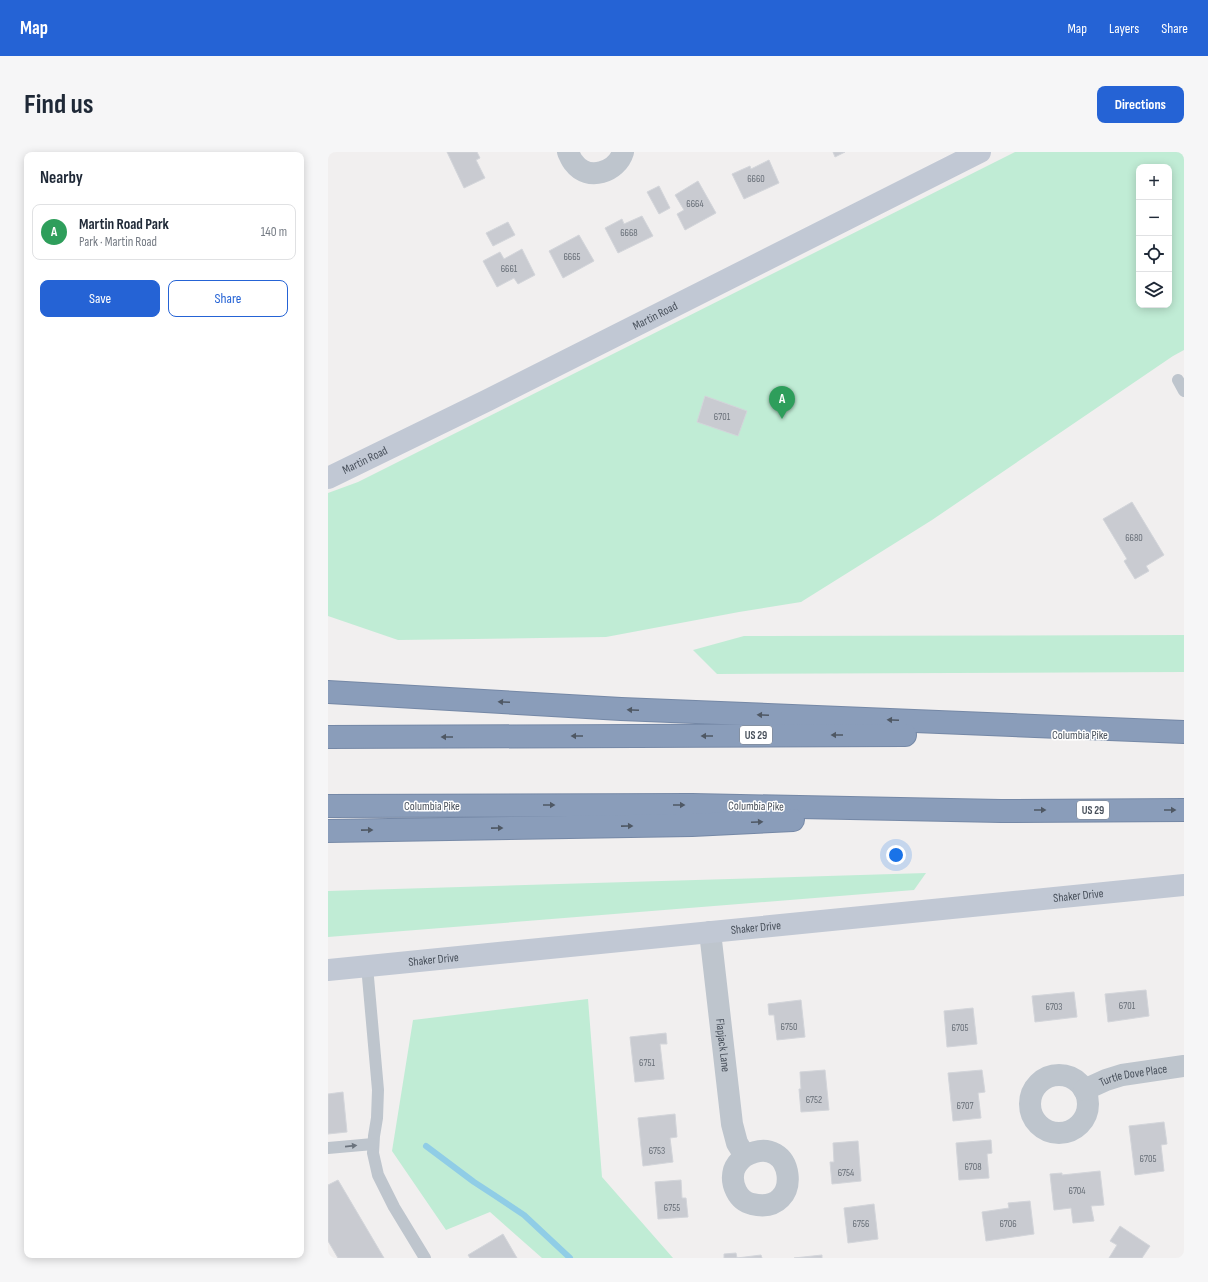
<!DOCTYPE html>
<html lang="en">
<head>
<meta charset="utf-8">
<style>
  :root { --surface:#fff; --page:#f6f6f7; --text:#1f2937; --muted:#747a83; --line:#e0e1e3; --accent:#2563d5 }
  body { margin:0; font-family:"Sofia Sans Condensed",sans-serif; background:var(--page); color:var(--text) }
  .controls { position:absolute; right:12px; top:12px; display:grid; overflow:hidden; border-radius:8px; box-shadow:0 2px 10px #0003 }
  .controls button { width:36px; height:36px; display:grid; place-items:center; padding:0; border:0; border-bottom:1px solid var(--line); background:var(--surface); color:var(--text); font:20px sans-serif }
  .you { position:absolute; left:568px; top:703px; width:14px; height:14px; margin:-10px; border:3px solid #fff; border-radius:50%; background:#1a73e8; box-shadow:0 0 0 6px #1a73e833 }
  .badge { display:grid; place-items:center; width:26px; height:26px; border-radius:50%; background:var(--accent); color:#fff; font-size:13px; font-weight:700 }
  .pin { position:absolute; translate:-50% -33px; filter:drop-shadow(0 1px 2px #0008) }
  .pin::after { content:''; position:absolute; top:21px; width:14px; height:12px; background:inherit; clip-path:polygon(0 0,100% 0,50% 100%) }
  .list { margin:0; padding:0; list-style:none }
  h2 { display:flex; justify-content:space-between; align-items:center; height:52px; margin:0; padding:0 16px; font-size:17px }
  h2 small { font-size:13px; font-weight:400; color:var(--muted) }
  .list li { display:grid; grid-template-columns:26px 1fr auto; gap:12px; align-items:center; box-sizing:border-box; height:56px; margin:0 8px 8px; padding:0 8px; border:1px solid var(--line); border-radius:8px }
  .list b { display:block; font-size:15px; white-space:nowrap }
  .list p { margin:0; font-size:13px; white-space:nowrap; color:var(--muted) }
  .list em { font-size:13px; font-style:normal; color:var(--muted) }
  .actions { display:flex; gap:8px; padding:12px 16px }
  .actions a { flex:1; padding:9px 0; border:1px solid var(--accent); border-radius:8px; text-align:center; font-size:14px; color:var(--accent) }
  .actions .main { background:var(--accent); color:#fff }
  .icon { flex:none; width:22px; height:22px; fill:none; stroke:currentColor; stroke-width:2; stroke-linecap:round; stroke-linejoin:round }
  .map { position:relative; flex:none; width:856px; height:1106px; overflow:hidden; border-radius:8px }
  header { display:flex; align-items:center; gap:24px; box-sizing:border-box; height:56px; padding:0 20px; background:var(--accent); color:#fff }
  header strong { font-size:19px }
  nav { display:flex; gap:22px; margin-inline-start:auto; font-size:14px }
  .intro { display:flex; align-items:center; justify-content:space-between; box-sizing:border-box; height:96px; padding:0 24px }
  h1 { margin:0; font-size:28px }
  .button { padding:10px 18px; border-radius:8px; background:var(--accent); color:#fff; font-size:14px; font-weight:700 }
  main { display:flex; gap:24px; padding:0 24px }
  aside { flex:1; background:var(--surface); border-radius:8px; box-shadow:0 2px 10px #0003 }
  .map>svg:first-child { display:block }
</style>
</head>
<body>
<header>
<strong>Map</strong>
<nav><a>Map</a><a>Layers</a><a>Share</a></nav>
</header>
<div class="intro"><h1>Find us</h1><a class="button">Directions</a></div>
<main>
<aside>
<h2>Nearby<small></small></h2>
<ul class="list">
<li><span class="badge" style="background:#2e9e5b">A</span><div><b>Martin Road Park</b><p>Park · Martin Road</p></div><em>140 m</em></li>
</ul>
<div class="actions"><a class="main">Save</a><a>Share</a></div>
</aside>
<div class="map">
<svg width="856" height="1106" viewBox="0 0 856 1106">
  <rect width="100%" height="100%" fill="#f1efef"/>
  <!-- green -->
  <g fill="#c0ecd5" fill-rule="evenodd">
    <path d="M687 0H856V198L845 204 604 368 473 450 411 460 278 485 70 488 0 464V341L30 330ZM811 15H841V153H811Z"/>
    <polygon points="856,483 856,520 389,522 365,498 416,484"/>
    <polygon points="598,721 586,738 0,785 0,739"/>
    <polygon points="260,847 274,1025 345,1106 214,1106 162,1060 118,1078 64,999 85,868"/>
  </g>
  <g fill="none" stroke-linecap="round" stroke-linejoin="round">
    <!-- stream -->
    <polyline stroke="#90cde6" stroke-width="6" points="98,994 146,1030 166,1043 196,1063 242,1106"/>
  </g>
  <!-- building -->
  <g fill="#c9cbd1" stroke="#d3d5da">
    <polygon points="119,0 149,0 152,6 148,8 157,26 136,36"/>
    <polygon points="505,0 517,0 507,5"/>
    <polygon points="441,8 451,31 416,47 404,22 422,14 423,17"/>
    <polygon points="370,29 388,61 357,78 349,62 356,58 347,43"/>
    <polygon points="331,34 342,56 331,62 319,40"/>
    <polygon points="314,64 325,84 290,101 277,76 294,67 296,72"/>
    <polygon points="180,70 187,83 165,94 158,81"/>
    <polygon points="251,83 266,109 235,126 221,99"/>
    <polygon points="194,97 207,123 190,132 186,126 169,135 155,109 172,100 176,107"/>
    <polygon points="377,244 419,259 410,284 369,270"/>
    <polygon points="804,350 836,403 818,414 821,419 807,427 796,409 799,407 775,367"/>
    <polygon points="818,838 821,864 780,870 777,842"/>
    <polygon points="746,840 749,865 707,870 704,844"/>
    <polygon points="473,848 477,885 449,888 446,863 441,863 440,852"/>
    <polygon points="645,856 649,892 619,895 616,859"/>
    <polygon points="338,881 339,892 332,892 336,927 307,930 302,885"/>
    <polygon points="497,918 501,958 473,960 471,937 473,937 472,920"/>
    <polygon points="654,918 657,940 650,941 653,966 625,969 620,921"/>
    <polygon points="15,940 19,980 0,982 0,942"/>
    <polygon points="347,962 349,985 342,986 345,1010 315,1014 310,966"/>
    <polygon points="836,970 839,992 833,993 836,1019 807,1023 801,974"/>
    <polygon points="663,988 664,1001 659,1002 661,1026 631,1028 628,991"/>
    <polygon points="530,989 533,1029 504,1032 502,1010 506,1010 505,991"/>
    <polygon points="772,1019 776,1053 763,1054 766,1069 745,1071 743,1056 726,1058 722,1022 734,1021 734,1023"/>
    <polygon points="10,1028 56,1106 10,1106 0,1089 0,1033"/>
    <polygon points="353,1028 354,1046 358,1046 360,1065 330,1067 327,1030"/>
    <polygon points="702,1049 706,1082 658,1089 654,1060 681,1056 680,1051"/>
    <polygon points="546,1052 550,1087 520,1091 516,1056"/>
    <polygon points="792,1074 822,1094 814,1106 781,1106 789,1093 782,1089"/>
    <polygon points="175,1082 189,1106 142,1106 140,1103"/>
    <polygon points="408,1101 409,1106 433,1103 434,1106 396,1106 396,1102"/>
    <polygon points="494,1103 494,1106 466,1106"/>
  </g>
  <g fill="none" stroke-linecap="round" stroke-linejoin="round">
    <!-- highway casing -->
    <g stroke="#7588a6" stroke-width="24">
      <g id="highway">
        <polyline points="0,540 293,557 856,580"/>
        <polyline points="0,585 577,583"/>
        <polyline points="0,654 364,653 673,659 856,658"/>
        <polyline points="0,679 364,673 465,668"/>
      </g>
    </g>
    <!-- lane -->
    <g stroke="#bec5cd" stroke-width="12">
      <polyline points="850,228 856,239"/>
      <polyline points="39,814 50,938 49,966 46,984 45,1001 50,1023 66,1055 97,1106"/>
      <polyline points="0,996 45,992"/>
    </g>
    <!-- street -->
    <g stroke="#bec5cd" stroke-width="22">
      <path d="M240 0C242 4 243 8 246 11 260 30 289 20 295 0"/>
      <path id="s1" d="M382 780 404 972 409 991 417 1004C412 1008 408 1012 406 1018 402 1032 410 1049 424 1052 477 1065 468 977 417 1004"/>
      <circle cx="731" cy="952" r="29"/>
      <path id="s2" d="M756 938 778 928 794 923 856 914"/>
    </g>
    <!-- secondary -->
    <g stroke="#c1c8d4" stroke-width="22">
      <path id="s3" d="M0 326 160 248 652 0"/>
      <path id="s4" d="M0 818 856 733"/>
    </g>
    <!-- highway -->
    <use href="#highway" stroke="#8a9dba" stroke-width="22"/>
  </g>
  <!-- one-way arrows -->
  <defs><path id="oneway-solid" d="M-6-.8H1V-3.2L6.5 0L1 3.2V.8H-6Z"/></defs>
  <g fill="#4f5864">
    <use href="#oneway-solid" transform="translate(176 550) rotate(-177)"/>
    <use href="#oneway-solid" transform="translate(305 558) rotate(-178)"/>
    <use href="#oneway-solid" transform="translate(435 563) rotate(-178)"/>
    <use href="#oneway-solid" transform="translate(565 568) rotate(-178)"/>
    <use href="#oneway-solid" transform="translate(509 583) rotate(180)"/>
    <use href="#oneway-solid" transform="translate(249 584) rotate(180)"/>
    <use href="#oneway-solid" transform="translate(379 584) rotate(180)"/>
    <use href="#oneway-solid" transform="translate(119 585) rotate(180)"/>
    <use href="#oneway-solid" transform="translate(221 653)"/>
    <use href="#oneway-solid" transform="translate(351 653)"/>
    <use href="#oneway-solid" transform="translate(712 658)"/>
    <use href="#oneway-solid" transform="translate(842 658)"/>
    <use href="#oneway-solid" transform="translate(429 670) rotate(-3)"/>
    <use href="#oneway-solid" transform="translate(299 674) rotate(-1)"/>
    <use href="#oneway-solid" transform="translate(169 676) rotate(-1)"/>
    <use href="#oneway-solid" transform="translate(39 678) rotate(-1)"/>
  </g>
  <use fill="#6b737d" href="#oneway-solid" transform="translate(23 994) rotate(-6)"/>
  <g text-anchor="middle" stroke-width="3" stroke-linejoin="round" paint-order="stroke">
    <!-- number labels -->
    <g font-size="10" fill="#686f78">
      <text x="428" y="30">6660</text>
      <text x="367" y="55">6664</text>
      <text x="301" y="84">6668</text>
      <text x="244" y="108">6665</text>
      <text x="181" y="120">6661</text>
      <text x="394" y="268">6701</text>
      <text x="806" y="389">6680</text>
      <text x="799" y="857">6701</text>
      <text x="726" y="858">6703</text>
      <text x="461" y="878">6750</text>
      <text x="632" y="879">6705</text>
      <text x="319" y="914">6751</text>
      <text x="486" y="951">6752</text>
      <text x="637" y="957">6707</text>
      <text x="329" y="1002">6753</text>
      <text x="820" y="1010">6705</text>
      <text x="645" y="1018">6708</text>
      <text x="518" y="1024">6754</text>
      <text x="749" y="1042">6704</text>
      <text x="344" y="1059">6755</text>
      <text x="533" y="1075">6756</text>
      <text x="680" y="1075">6706</text>
    </g>
    <!-- shield labels -->
    <g fill="#fff" stroke="#7f848c" stroke-width="1">
      <rect x="412" y="574" width="32" height="18" rx="3"/>
      <rect x="749" y="649" width="32" height="18" rx="3"/>
    </g>
    <g font-size="11" font-weight="bold" fill="#48505b">
      <text x="428" y="587">US 29</text>
      <text x="765" y="662">US 29</text>
    </g>
    <!-- street labels -->
    <g font-size="12" fill="#48505b" stroke="#fff">
      <text dy="4" stroke="none"><textPath href="#s3" startOffset="365">Martin Road</textPath></text>
      <text dy="4" stroke="none"><textPath href="#s3" startOffset="41">Martin Road</textPath></text>
      <text x="752" y="587">Columbia Pike</text>
      <text x="104" y="658">Columbia Pike</text>
      <text transform="translate(428 654) rotate(1)" y="4">Columbia Pike</text>
      <text dy="4" stroke="none"><textPath href="#s4" startOffset="754">Shaker Drive</textPath></text>
      <text dy="4" stroke="none"><textPath href="#s4" startOffset="430">Shaker Drive</textPath></text>
      <text dy="4" stroke="none"><textPath href="#s4" startOffset="106">Shaker Drive</textPath></text>
      <text dy="4" stroke="none"><textPath href="#s1" startOffset="114">Flapjack Lane</textPath></text>
      <text dy="4" stroke="none"><textPath href="#s2" startOffset="52">Turtle Dove Place</textPath></text>
    </g>
  </g>
</svg>
<div class="controls">
<button>+</button>
<button>−</button>
<button><svg class="icon" aria-label="locate" viewBox="0 0 24 24"><circle cx="12" cy="12" r="6"/><path d="M12 2v4M12 18v4M2 12h4M18 12h4"/></svg></button>
<button><svg class="icon" aria-label="layers" viewBox="0 0 24 24"><path d="M12 4l9 5-9 5-9-5zM3 14l9 5 9-5"/></svg></button>
</div>
<div class="you"></div>
<div class="pin badge" style="left:454px;top:267px;background:#2e9e5b">A</div>
</div>
</main>
</body>
</html>
